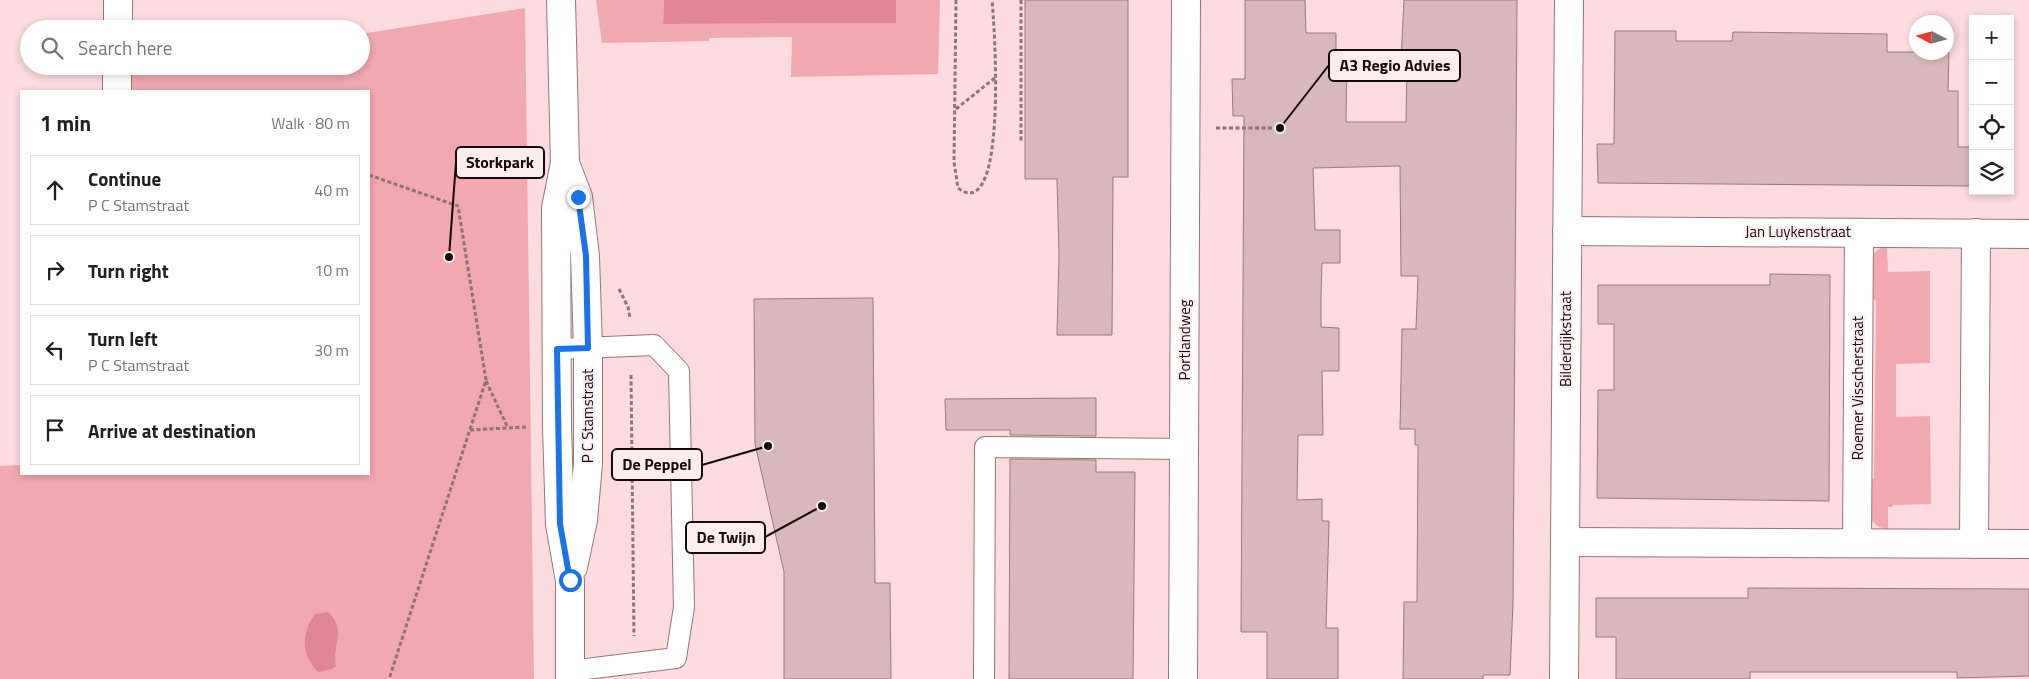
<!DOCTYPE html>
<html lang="en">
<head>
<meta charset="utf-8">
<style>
  :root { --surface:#fff; --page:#f6f6f6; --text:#202124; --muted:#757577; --line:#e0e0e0 }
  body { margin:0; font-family:"Titillium Web",sans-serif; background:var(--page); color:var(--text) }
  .controls { position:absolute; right:15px; top:15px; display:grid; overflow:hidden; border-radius:0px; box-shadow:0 2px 8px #0003 }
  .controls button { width:45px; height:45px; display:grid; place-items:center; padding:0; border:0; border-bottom:1px solid var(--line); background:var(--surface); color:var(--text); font:25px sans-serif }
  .compass { position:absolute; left:1909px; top:15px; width:45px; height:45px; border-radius:50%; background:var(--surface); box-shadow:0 2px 8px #0003; rotate:276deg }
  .stop { position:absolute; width:15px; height:15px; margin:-11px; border:4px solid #1a73e8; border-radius:50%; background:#fff }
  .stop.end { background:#1a73e8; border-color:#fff; box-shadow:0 1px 5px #0008 }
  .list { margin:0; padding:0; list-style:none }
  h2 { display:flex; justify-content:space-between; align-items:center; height:65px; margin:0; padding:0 20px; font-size:21px }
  h2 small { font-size:16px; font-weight:400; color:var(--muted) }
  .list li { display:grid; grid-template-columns:32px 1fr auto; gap:15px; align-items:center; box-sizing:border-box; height:70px; margin:0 10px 10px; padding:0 10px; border:1px solid var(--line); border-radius:0px }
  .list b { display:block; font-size:19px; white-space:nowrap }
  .list p { margin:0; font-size:16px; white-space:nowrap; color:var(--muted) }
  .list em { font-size:16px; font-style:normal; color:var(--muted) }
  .icon { flex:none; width:28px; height:28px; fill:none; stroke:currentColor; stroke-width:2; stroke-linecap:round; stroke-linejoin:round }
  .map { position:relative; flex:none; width:2029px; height:679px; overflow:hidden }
  .search { position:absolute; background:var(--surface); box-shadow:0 2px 8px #0003; left:20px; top:20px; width:350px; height:55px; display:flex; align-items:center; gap:12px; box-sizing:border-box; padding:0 18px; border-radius:28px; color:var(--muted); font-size:19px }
  .panel { position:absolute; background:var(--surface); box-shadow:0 2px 8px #0003; left:20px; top:90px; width:350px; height:385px; border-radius:0px }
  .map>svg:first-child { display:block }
</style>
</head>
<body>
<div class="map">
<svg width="2029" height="679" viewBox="0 0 2029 679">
  <rect width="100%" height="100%" fill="#fddbdf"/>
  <!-- green -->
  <g fill="#f1a8b1">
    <polygon points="596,0 664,0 663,24 895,23 896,0 940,0 938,74 791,77 792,37 709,38 709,41 602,43"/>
    <polygon points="525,8 534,679 0,679 0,466 21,465 21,474 369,474 369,91 129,91 129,71 156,66 361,66 361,34"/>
    <path d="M1887 246 1888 272 1930 271V363L1896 364V417L1930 416 1931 504 1893 505 1892 507H1888V530C1865 524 1867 508 1865 488L1874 478 1876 301 1866 291C1868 273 1866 250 1887 246Z"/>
  </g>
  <!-- water -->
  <g fill="#e08694">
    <polygon points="664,0 896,0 896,23 663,24"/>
    <path d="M328 612C347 629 332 645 336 666L332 669 318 672C301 654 301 633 315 614Z"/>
  </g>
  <!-- building -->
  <g fill="#d8b8bb" stroke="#987a7d">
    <polygon points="1025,0 1128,0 1128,177 1113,177 1112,335 1057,335 1059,254 1057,179 1025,179"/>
    <polygon points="1245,0 1305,0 1306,33 1336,33 1336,60 1347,61 1346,122 1406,122 1407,60 1401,60 1404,0 1517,0 1513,603 1510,675 1483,675 1483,679 1403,679 1404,602 1417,602 1418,445 1415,445 1415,429 1400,429 1402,329 1416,329 1418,276 1401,276 1400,166 1313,168 1315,230 1340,230 1340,263 1322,263 1321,295 1321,327 1339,328 1339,371 1322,371 1323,435 1298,435 1297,500 1322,499 1322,521 1329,521 1326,628 1338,628 1338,679 1267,679 1267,632 1241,632 1244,116 1233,116 1232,79 1245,79"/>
    <polygon points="1615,31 1676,31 1676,41 1732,41 1733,32 1887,34 1887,52 1949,52 1948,91 1958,91 1958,147 1973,147 1973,186 1598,183 1597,144 1614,144"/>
    <polygon points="1770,274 1830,275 1829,501 1597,498 1598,390 1614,390 1614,324 1598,324 1598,285 1770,285"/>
    <polygon points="873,298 875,583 890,583 891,679 784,679 784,572 755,444 754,299"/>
    <polygon points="1096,398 1096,436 1010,435 1010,430 946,430 945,399"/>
    <polygon points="1010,459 1096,460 1096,472 1135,472 1133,679 1009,679"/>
    <polygon points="1748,588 2029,589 2029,676 1957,678 1957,672 1750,672 1750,679 1616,679 1616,637 1596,637 1596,598 1748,598"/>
  </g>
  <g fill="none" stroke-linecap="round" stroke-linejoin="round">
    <!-- service casing -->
    <g stroke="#94767a" stroke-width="22">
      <g id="service">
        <polyline points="557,349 654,345 679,371 684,607 676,658 570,671"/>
        <polyline points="984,679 985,447 1185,449"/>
      </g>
    </g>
    <!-- minor casing -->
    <g stroke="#94767a" stroke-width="30">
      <g id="minor">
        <polyline points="118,29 118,0"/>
        <polyline points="117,91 117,66"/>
        <polyline points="1567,231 2029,234"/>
        <polyline points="1565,542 2029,544"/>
        <polyline points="1857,543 1859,233"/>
        <polyline points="1974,544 1976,233"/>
        <polyline points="1183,679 1186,0"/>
        <polyline points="1564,679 1569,0"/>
      </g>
    </g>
    <!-- tertiary casing -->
    <g stroke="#94767a" stroke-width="30">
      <g id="tertiary">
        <polyline points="561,0 565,163 556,208 557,427 560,524 570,581 570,679"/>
        <polyline points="565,163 578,197 585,256 588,348 588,464 583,520 573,567"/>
      </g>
    </g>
    <!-- path -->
    <g stroke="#8a7477" stroke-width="3" stroke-dasharray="4 2.5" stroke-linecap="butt">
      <path d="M956 0 954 162 958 188C1009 227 994 19 992 0"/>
      <polyline points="1021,0 1021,143"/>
      <polyline points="956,109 996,77"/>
      <polyline points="1216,128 1275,128"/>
      <polyline points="369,175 458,206 486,380 389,679"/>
      <polyline points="619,289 628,307 630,318"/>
      <polyline points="631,375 634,636"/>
      <polyline points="486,381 508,428"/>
      <polyline points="470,430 526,427"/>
    </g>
    <!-- service -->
    <use href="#service" stroke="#fff" stroke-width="20"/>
    <!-- minor -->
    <use href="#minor" stroke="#fff" stroke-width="28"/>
    <!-- tertiary -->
    <use href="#tertiary" stroke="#fff" stroke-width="28"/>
  </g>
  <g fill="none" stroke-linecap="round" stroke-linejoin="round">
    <!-- route -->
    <polyline stroke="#1a73e8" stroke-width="6" points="570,580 560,524 557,349 588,348 586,256 578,197"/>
  </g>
  <g text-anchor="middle" stroke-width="4" stroke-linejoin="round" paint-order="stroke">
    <!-- street labels -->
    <g font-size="15" fill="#150b0c" stroke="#fceef0">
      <text x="1798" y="237">Jan Luykenstraat</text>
      <text transform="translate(1566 339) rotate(-90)" y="5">Bilderdijkstraat</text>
      <text transform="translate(1185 340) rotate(-90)" y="5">Portlandweg</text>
      <text transform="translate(1858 388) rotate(-90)" y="5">Roemer Visscherstraat</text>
      <text transform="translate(588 416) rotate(-90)" y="5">P C Stamstraat</text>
    </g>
  </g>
  <!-- callouts -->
  <path fill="none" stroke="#150b0c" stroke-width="2" d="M1280 128L1329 65M449 257L456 162M768 446L702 465M822 506L765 537"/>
  <g fill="#150b0c" stroke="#fceef0" stroke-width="2">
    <circle cx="1280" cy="128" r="5"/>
    <circle cx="449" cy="257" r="5"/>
    <circle cx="768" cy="446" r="5"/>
    <circle cx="822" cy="506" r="5"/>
  </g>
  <g fill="#fceef0" stroke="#150b0c" stroke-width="2">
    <rect x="1329" y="50" width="131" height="31" rx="5"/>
    <rect x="456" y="147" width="88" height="31" rx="5"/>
    <rect x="612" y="449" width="90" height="31" rx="5"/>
    <rect x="686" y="522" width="79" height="31" rx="5"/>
  </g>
  <g font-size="16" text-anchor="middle" font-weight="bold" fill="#150b0c">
    <text x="1395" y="71">A3 Regio Advies</text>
    <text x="500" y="168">Storkpark</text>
    <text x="657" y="470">De Peppel</text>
    <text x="726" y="543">De Twijn</text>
  </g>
</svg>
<div class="controls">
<button>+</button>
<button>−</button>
<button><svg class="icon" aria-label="locate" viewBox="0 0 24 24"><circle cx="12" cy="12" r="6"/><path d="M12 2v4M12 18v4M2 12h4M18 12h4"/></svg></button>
<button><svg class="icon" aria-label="layers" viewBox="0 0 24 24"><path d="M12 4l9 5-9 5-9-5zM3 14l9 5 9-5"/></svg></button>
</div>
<svg class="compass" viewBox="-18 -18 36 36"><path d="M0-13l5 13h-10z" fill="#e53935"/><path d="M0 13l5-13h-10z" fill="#757577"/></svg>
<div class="stop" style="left:570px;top:580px"></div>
<div class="stop end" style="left:578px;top:197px"></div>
<div class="search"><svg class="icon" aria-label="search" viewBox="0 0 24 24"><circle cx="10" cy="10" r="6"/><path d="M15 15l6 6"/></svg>Search here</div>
<section class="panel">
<h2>1 min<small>Walk · 80 m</small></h2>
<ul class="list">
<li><svg class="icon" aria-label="ahead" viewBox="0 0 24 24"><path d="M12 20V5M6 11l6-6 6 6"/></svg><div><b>Continue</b><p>P C Stamstraat</p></div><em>40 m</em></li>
<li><svg class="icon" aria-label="right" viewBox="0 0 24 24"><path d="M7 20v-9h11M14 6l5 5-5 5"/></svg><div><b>Turn right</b></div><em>10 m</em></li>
<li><svg class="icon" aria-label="left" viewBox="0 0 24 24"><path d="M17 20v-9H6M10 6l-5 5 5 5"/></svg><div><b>Turn left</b><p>P C Stamstraat</p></div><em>30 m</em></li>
<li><svg class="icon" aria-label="arrive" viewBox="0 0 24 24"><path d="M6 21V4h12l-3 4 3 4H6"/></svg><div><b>Arrive at destination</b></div></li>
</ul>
</section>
</div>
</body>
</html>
